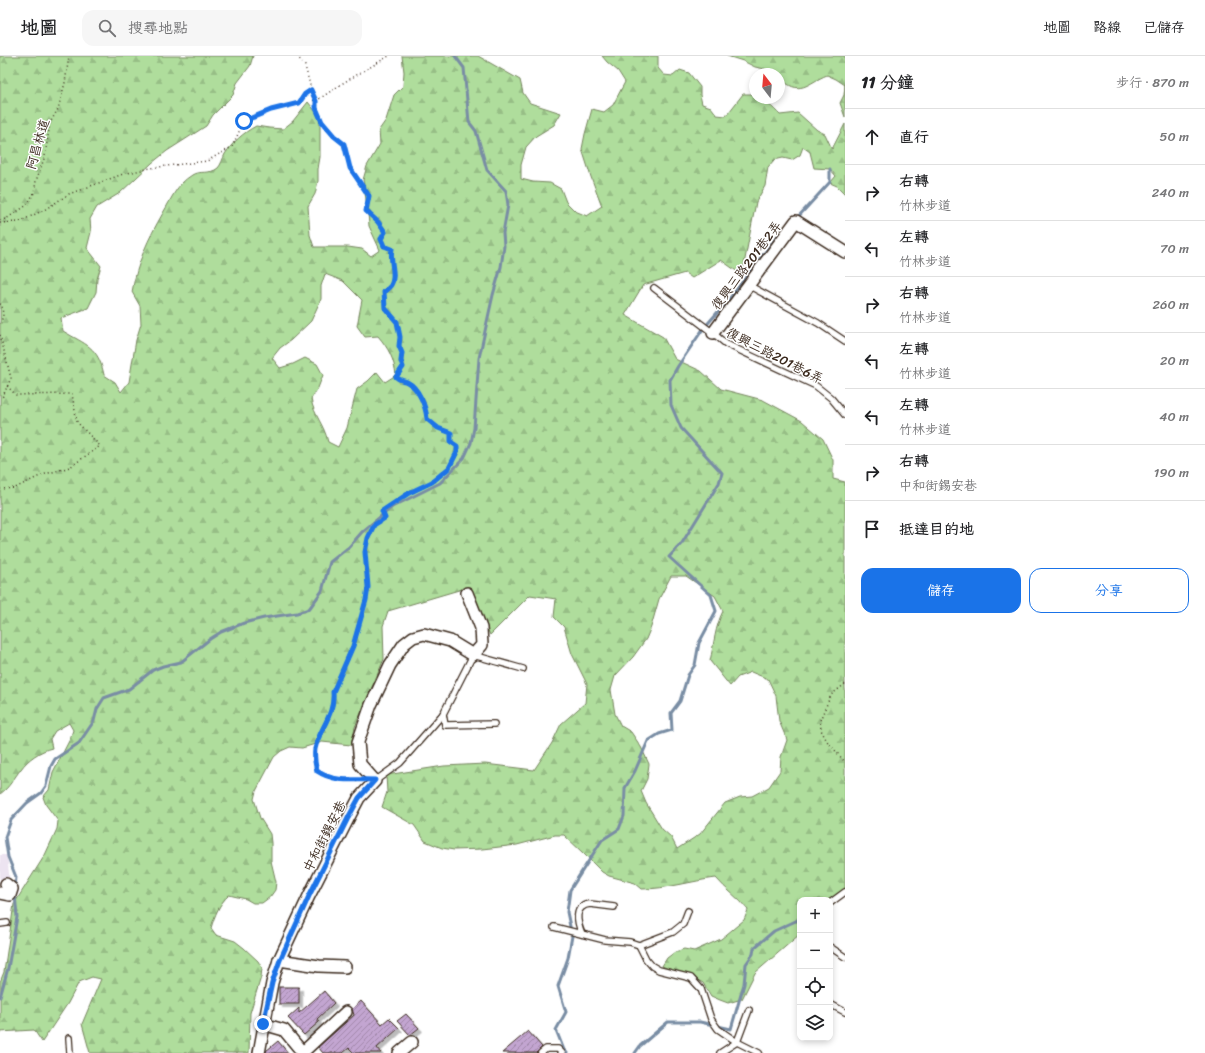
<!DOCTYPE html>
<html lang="zh-TW">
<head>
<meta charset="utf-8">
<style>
  :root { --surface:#fff; --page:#f6f6f6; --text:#202124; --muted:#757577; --line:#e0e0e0; --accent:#1a73e8 }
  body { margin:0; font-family:Sriracha,"LXGW WenKai TC",sans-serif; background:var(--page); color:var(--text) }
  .controls { position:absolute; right:12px; bottom:12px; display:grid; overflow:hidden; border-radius:8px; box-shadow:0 2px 6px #0003 }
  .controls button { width:36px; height:36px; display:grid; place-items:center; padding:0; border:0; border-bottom:1px solid var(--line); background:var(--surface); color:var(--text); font:20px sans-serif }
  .compass { position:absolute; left:749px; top:12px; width:36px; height:36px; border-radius:50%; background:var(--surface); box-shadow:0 2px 6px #0003; rotate:344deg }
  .stop { position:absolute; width:12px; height:12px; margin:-9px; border:3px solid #1a73e8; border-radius:50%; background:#fff }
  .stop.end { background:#1a73e8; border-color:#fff; box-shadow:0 1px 4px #0008 }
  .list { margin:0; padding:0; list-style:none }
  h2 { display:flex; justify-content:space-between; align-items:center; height:52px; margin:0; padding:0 16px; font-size:17px }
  h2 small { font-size:13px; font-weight:400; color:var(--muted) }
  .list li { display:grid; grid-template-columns:26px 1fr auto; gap:12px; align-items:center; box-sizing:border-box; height:56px; padding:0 16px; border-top:1px solid var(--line) }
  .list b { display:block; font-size:15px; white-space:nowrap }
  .list p { margin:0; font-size:13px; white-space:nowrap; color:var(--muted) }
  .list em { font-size:13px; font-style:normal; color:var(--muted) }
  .actions { display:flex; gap:8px; padding:12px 16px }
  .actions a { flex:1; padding:9px 0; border:1px solid var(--accent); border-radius:12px; text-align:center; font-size:14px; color:var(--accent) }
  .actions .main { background:var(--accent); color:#fff }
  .icon { flex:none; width:22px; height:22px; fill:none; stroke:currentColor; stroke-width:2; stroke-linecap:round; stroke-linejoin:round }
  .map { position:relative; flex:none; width:845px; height:997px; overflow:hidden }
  header { display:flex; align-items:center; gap:24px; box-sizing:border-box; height:56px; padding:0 20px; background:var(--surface); border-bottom:1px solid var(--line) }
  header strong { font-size:19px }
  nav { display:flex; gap:22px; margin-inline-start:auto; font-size:14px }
  .search { width:280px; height:36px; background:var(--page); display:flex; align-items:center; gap:10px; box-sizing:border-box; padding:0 14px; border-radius:12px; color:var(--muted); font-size:15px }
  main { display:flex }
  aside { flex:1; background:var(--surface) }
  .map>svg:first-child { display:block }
</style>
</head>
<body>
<header>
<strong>地圖</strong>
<div class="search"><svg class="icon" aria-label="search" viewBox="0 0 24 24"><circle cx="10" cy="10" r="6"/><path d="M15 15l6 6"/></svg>搜尋地點</div>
<nav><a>地圖</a><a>路線</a><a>已儲存</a></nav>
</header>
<main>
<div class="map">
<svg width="845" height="997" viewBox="0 0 845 997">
  <defs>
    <pattern id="forest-firs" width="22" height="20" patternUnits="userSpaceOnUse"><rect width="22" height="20" fill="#afdd9c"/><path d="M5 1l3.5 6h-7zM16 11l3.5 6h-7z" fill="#97be86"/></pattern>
    <pattern id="building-hatch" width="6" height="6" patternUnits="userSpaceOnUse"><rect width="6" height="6" fill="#c3a5d1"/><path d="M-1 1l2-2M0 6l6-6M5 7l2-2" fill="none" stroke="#a087a9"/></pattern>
    <filter id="shadow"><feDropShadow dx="3.5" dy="3.5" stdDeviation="0" flood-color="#0004"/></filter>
  </defs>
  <rect width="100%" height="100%" fill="#fff"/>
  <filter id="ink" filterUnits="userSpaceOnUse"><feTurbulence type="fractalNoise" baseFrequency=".025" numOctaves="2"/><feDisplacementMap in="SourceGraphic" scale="8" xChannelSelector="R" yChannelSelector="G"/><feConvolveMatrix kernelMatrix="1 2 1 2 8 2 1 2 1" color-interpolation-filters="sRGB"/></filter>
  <g filter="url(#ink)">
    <!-- built -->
    <polygon fill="#ede4f1" points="0,799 7,799 11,836 0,834"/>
    <!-- forest -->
    <g fill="url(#forest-firs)" stroke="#75845d" fill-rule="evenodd">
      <path d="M0 0H253L250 10 237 27 233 39 213 59 206 70 167 95 152 107 120 137 97 151 90 163 91 176 87 192 101 210 97 223 96 236 88 252 61 262 63 275C86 289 98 290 104 319L115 326 121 336 129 326 136 284 141 268 140 250 132 236C137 207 148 183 163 157 172 142 176 129 192 119 199 114 210 119 218 112 221 109 223 102 225 98 233 86 243 77 256 70L269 72 283 73 293 65 308 46 320 61V101L318 113V125L315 138 308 150 310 179 314 191H348L362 193 371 200 380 194 369 170 368 156 363 124 367 110 380 88 379 74 386 64 394 39 403 30 404 16 402 0H478L520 24 523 37 530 47 561 57 554 69 536 80 526 91 521 109V123L533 126 550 127 561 133 566 146 575 155 587 160 602 150 591 121 582 93 585 78 592 53 604 56 613 49 625 26 618 15 607 6 602 0H658V12L664 19 673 20 680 14 689 17 700 31V39L702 48 711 51 717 59 726 60 743 38H751L755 40V42C764 42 774 53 780 59L798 57 817 74 825 78 832 93 845 68V138L837 130 830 127 836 120 830 113 814 112 810 96 803 91 800 99 792 104 783 102 774 104 768 111 765 130 756 146 742 219 721 204 692 222 685 217 643 229 625 259 663 281 675 303 701 315 721 333 763 344 802 365 823 383 833 404V423L845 426V838L830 852V844H800V878L755 917 742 943 728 947 720 944 711 940 703 927 696 923 671 914 662 910 667 902 675 896 684 893 694 895 721 883 744 864 748 854C739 842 726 834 716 822 691 825 667 833 642 833L635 827 609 820 602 816 583 797 564 779H555L517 789 482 793 454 794 442 792 425 785 414 769 382 751 387 736 386 719 444 710 485 708 534 714 552 687 561 668 585 647 587 628 572 598 564 571 554 561 556 543 530 539 490 579 469 531 388 555 383 570 384 603 355 671 351 689 322 686 302 692 290 691 281 695 274 701 256 735 254 743 260 762 270 778 271 787V805L276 826 275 834 270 841 262 847H253L246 843 229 839C219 848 215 859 211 872L216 879 235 885 244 892 258 905 262 912 261 921 250 957 249 997H90L82 968 101 923 92 921 79 926 68 947 42 986 34 974 0 976V926L4 916 14 848 45 799 57 773 58 765 46 749 43 741 49 734 53 716 70 683 73 674 69 667 55 675 50 683 52 692C40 695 28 703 21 713 14 722 9 732 0 738ZM325 218 343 225 362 244 357 270 365 281 378 280C389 293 394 303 396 319L385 326 377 316 368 325 357 333 347 372 338 391 328 386C324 368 314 360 311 343L318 332 323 319 317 308 305 302 293 308 280 312 272 302 280 292 291 284 311 265 321 243V230ZM671 520H686L715 540 723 555C715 571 714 588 710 605L730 630 738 621 751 616 768 623 776 640 779 665 787 684 781 701 780 715 769 731 752 740 740 741 725 747 700 778 677 793 671 781 662 773 646 747 641 735 647 723 649 708 641 691 631 676 621 670 615 658 611 634 615 620 633 601 646 583 651 571 659 543Z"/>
      <path d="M727 0H845V61L840 47 844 39 845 29 836 23 827 19C807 27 800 42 779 21V18H776L765 13 755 11 743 5Z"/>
    </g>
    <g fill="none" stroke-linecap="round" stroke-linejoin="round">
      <!-- stream -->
      <g stroke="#798da4" stroke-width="3">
        <polyline points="797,162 830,126 830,113"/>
        <polyline points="15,833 16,821 8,801 5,781 11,764 27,747 41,737 46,730 51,710 55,703 79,687 94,665 97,653 104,642 129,633 153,614 163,610 181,606 210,583 221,576 244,567 264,562 297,557 309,553 322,535 330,506 349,491 362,476 392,451 440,427 464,402 471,387 474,372 479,302 493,239 501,211 504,190 503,177 508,149 506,135 487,114 476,75 469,66 464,12 455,0"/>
        <polyline points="0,941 8,912 17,861 15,838"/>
        <polyline points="567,997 564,994 556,974 566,956 558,930 568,902 572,880 567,856 570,834 602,784 619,773 624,760 625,732 635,715 648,685 659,678 672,674 671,657 680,645 688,619 695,609 699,587 716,555 711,539 669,501 682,487 719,427 722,417 681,372 671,349 670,324 678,310 703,273 730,242 779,178"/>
        <polyline points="635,997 640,990 668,966 700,966 731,973 744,928 746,908 753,898 754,892 774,875 800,863"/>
      </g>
    </g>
    <!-- building -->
    <g fill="url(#building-hatch)" stroke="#3b2a1e" filter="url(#shadow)">
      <rect x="279" y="931" width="20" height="17"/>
      <polygon points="324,935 334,947 317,963 319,966 304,979 288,962 299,952 299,957"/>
      <polygon points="361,945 382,968 389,962 399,972 377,992 381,997 354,997 349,992 343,997 323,997 318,991 354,959 352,953"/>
      <polygon points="406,958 419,972 410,979 397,965"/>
      <polygon points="528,975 542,991 536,997 502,997"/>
      <polygon points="278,985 288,997 266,997 266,995"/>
    </g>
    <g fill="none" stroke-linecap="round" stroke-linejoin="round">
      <!-- lane casing -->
      <g stroke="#3b2a1e" stroke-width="8">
        <g id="lane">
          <polyline points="748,229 818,267 845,285"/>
          <polyline points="654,232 713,277 726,288 816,330 831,342 845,359"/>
          <polyline points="443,658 445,669 494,668"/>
          <polyline points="375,725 400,707 443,658 473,599 523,613"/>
          <polyline points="830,847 845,836"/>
          <polyline points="688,855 683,868 673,876 639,889 646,903 652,910 659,914 691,922 701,933 711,963 718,973 737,986 759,997"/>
          <polyline points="0,868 7,867"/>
          <polyline points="554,871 605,884 630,886 639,889"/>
          <path d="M582 878C577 866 573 850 590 848L614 851"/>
          <polyline points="830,891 845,901"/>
          <polyline points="830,948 845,956"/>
          <polyline points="69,982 70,997"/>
          <polyline points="541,997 546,993 558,993 562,997"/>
          <polyline points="720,997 737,986 749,954"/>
        </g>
      </g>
      <!-- street casing -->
      <g stroke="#3b2a1e" stroke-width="14">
        <g id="street">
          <polyline points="713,277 796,165 845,196"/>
          <polyline points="0,837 10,839 12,833 6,828"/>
          <polyline points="279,904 319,910 345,911"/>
          <polyline points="263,968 284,974 303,997"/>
          <polyline points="303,996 346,956"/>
          <polyline points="259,997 272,927 279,904 309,840 348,763 359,742 375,725 360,708 358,686 371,649 390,609 404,588 413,581 424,578 450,585 473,599 482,589 481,572 467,537"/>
          <polyline points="399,997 412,986"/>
        </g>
      </g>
      <!-- path -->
      <g stroke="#3b2a1e" stroke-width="1.5" stroke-dasharray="1 3" stroke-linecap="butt">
        <path d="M297 0 305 10 316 52 322 66 334 80 344 88 350 112 369 139 367 155 378 166 385 176 381 183 384 191 392 193C389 204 396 220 391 229 390 231 386 234 384 236L385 252 397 266 400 281 399 290 402 297 401 305 403 311 396 321C400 325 403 324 407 326 419 332 426 351 427 363L438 372 451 377V386L457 390V397L449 412 432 427 409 437 382 455 385 462 374 469 368 482 365 496 368 531 366 544 353 590 333 636C335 659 319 673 315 693 314 701 315 708 317 715 332 725 342 724 359 724"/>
        <polyline points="316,45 343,27 389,0"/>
        <polyline points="0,164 6,163 27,149 34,137 36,125 45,100 50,67 58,53 65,27 69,0"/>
        <polyline points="0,167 19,166 44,154 69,138 123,118 151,112 207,105 232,91 244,65 271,54 299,47 305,38 311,34"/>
        <polyline points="0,248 2,249 3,260 0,269"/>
        <polyline points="0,279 11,322 3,340 0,342"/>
        <polyline points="0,433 15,432 42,419 70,411 100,390 77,366 72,338 16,339 7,330"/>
        <polyline points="845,628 831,639 820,664 821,674 827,685 845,706"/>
      </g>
      <!-- lane -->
      <use href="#lane" stroke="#fff" stroke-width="5.5"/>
      <!-- street -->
      <use href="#street" stroke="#fff" stroke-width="11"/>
    </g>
  </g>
  <g fill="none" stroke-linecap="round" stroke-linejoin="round" filter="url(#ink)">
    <!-- route -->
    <path stroke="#1a73e8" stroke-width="5" d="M244 65 271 54 299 47 305 38 311 34 316 45V52L322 66 334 80 344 88 350 112 369 140 366 155 378 166 385 176 381 183 384 190 392 193C389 204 397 219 391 229 390 231 386 234 384 236L385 252 397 266 400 281 399 290 402 297 401 305 403 311 396 321C400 325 403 324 407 326 419 332 426 351 427 363L438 372 451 377V386L457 390V396L449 412 432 426 409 437 382 455 385 462 374 469 368 482 365 496 368 531 366 544 353 590 333 636C335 659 319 673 315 693 314 701 315 708 317 715 335 727 354 723 375 724L359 742 348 762 309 840 280 904 272 927 263 968"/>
  </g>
  <g text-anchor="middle" stroke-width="3" stroke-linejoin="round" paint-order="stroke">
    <!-- street labels -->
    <g font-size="13" fill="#3b2a1e" stroke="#fff">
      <text transform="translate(37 88) rotate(-74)" y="5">阿昌林道</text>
      <text transform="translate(746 209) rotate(-53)" y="5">復興三路201巷2弄</text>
      <text transform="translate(775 299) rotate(27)" y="5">復興三路201巷6弄</text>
      <text transform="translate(324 780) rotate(-63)" y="5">中和街錫安巷</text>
    </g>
  </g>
</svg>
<div class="controls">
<button>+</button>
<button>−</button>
<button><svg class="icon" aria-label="locate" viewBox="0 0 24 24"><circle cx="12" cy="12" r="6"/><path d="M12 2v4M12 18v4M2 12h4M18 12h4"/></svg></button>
<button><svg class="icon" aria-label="layers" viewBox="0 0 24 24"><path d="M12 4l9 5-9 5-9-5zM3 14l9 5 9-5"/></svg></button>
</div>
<svg class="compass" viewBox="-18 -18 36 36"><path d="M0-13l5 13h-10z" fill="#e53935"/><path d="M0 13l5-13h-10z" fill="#757577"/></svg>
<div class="stop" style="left:244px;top:65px"></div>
<div class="stop end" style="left:263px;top:968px"></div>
</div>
<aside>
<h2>11 分鐘<small>步行 · 870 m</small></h2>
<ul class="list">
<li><svg class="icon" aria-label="ahead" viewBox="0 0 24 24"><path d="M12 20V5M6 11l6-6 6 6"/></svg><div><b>直行</b></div><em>50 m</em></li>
<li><svg class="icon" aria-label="right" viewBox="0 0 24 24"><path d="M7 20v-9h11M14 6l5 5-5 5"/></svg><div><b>右轉</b><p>竹林步道</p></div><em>240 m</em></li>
<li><svg class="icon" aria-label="left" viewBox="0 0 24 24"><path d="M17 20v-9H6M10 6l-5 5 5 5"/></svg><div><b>左轉</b><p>竹林步道</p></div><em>70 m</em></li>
<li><svg class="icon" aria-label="right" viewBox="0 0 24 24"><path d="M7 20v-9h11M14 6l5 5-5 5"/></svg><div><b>右轉</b><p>竹林步道</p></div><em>260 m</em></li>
<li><svg class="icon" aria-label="left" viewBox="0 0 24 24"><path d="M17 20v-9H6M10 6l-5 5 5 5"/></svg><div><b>左轉</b><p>竹林步道</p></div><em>20 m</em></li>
<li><svg class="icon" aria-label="left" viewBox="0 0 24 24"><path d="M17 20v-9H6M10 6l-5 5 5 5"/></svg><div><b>左轉</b><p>竹林步道</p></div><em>40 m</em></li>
<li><svg class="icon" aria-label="right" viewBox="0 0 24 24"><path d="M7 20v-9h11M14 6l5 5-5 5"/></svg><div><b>右轉</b><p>中和街錫安巷</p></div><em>190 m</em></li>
<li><svg class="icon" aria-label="arrive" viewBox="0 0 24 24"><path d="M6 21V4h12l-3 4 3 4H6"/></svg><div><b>抵達目的地</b></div></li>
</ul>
<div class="actions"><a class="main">儲存</a><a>分享</a></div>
</aside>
</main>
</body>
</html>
